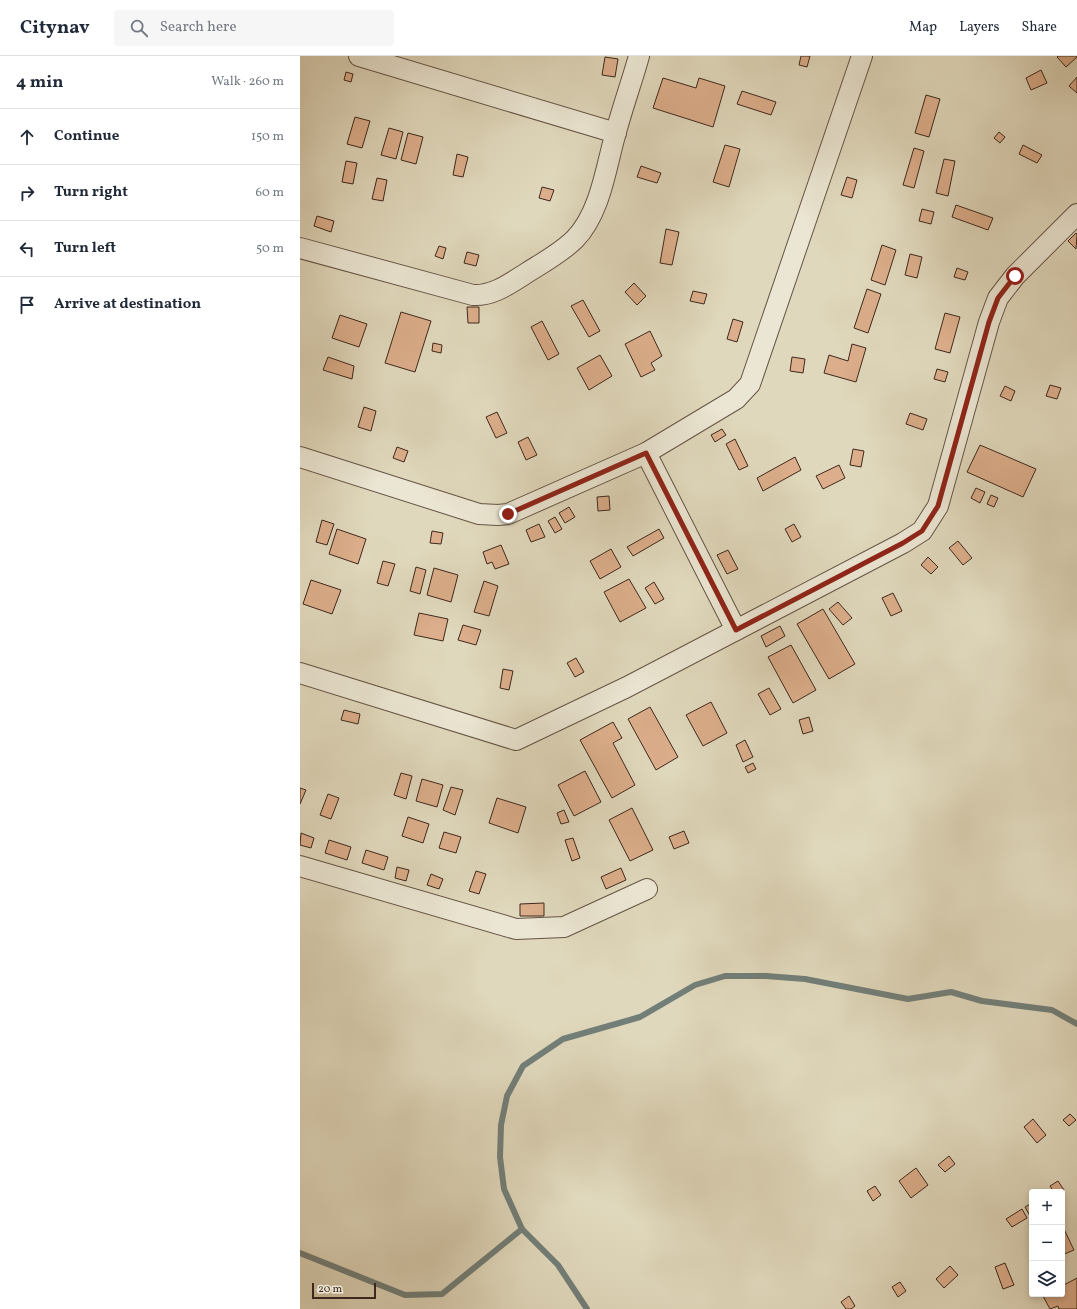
<!DOCTYPE html>
<html lang="en">
<head>
<meta charset="utf-8">
<style>
  :root { --surface:#fff; --page:#f6f6f7; --text:#1f2937; --muted:#747a83; --line:#e0e1e3 }
  body { margin:0; font-family:Vollkorn,serif; background:var(--page); color:var(--text) }
  .controls { position:absolute; right:12px; bottom:12px; display:grid; overflow:hidden; border-radius:4px; box-shadow:0 2px 6px #0003 }
  .controls button { width:36px; height:36px; display:grid; place-items:center; padding:0; border:0; border-bottom:1px solid var(--line); background:var(--surface); color:var(--text); font:20px sans-serif }
  .scale { position:absolute; left:12px; bottom:10px; width:64px; box-sizing:border-box; padding-left:4px; border:2px solid #3e281d; border-top:0; font-size:11px; line-height:14px; white-space:nowrap; color:#3e281d; -webkit-text-stroke:3px #ebe6d3; paint-order:stroke }
  .stop { position:absolute; width:12px; height:12px; margin:-9px; border:3px solid #8f2418; border-radius:50%; background:#fff }
  .stop.end { background:#8f2418; border-color:#fff; box-shadow:0 1px 4px #0008 }
  .list { margin:0; padding:0; list-style:none }
  h2 { display:flex; justify-content:space-between; align-items:center; height:52px; margin:0; padding:0 16px; font-size:17px }
  h2 small { font-size:13px; font-weight:400; color:var(--muted) }
  .list li { display:grid; grid-template-columns:26px 1fr auto; gap:12px; align-items:center; box-sizing:border-box; height:56px; padding:0 16px; border-top:1px solid var(--line) }
  .list b { display:block; font-size:15px; white-space:nowrap }
  .list em { font-size:13px; font-style:normal; color:var(--muted) }
  .icon { flex:none; width:22px; height:22px; fill:none; stroke:currentColor; stroke-width:2; stroke-linecap:round; stroke-linejoin:round }
  .map { position:relative; flex:none; width:777px; height:1253px; overflow:hidden }
  header { display:flex; align-items:center; gap:24px; box-sizing:border-box; height:56px; padding:0 20px; background:var(--surface); border-bottom:1px solid var(--line) }
  header strong { font-size:19px }
  nav { display:flex; gap:22px; margin-inline-start:auto; font-size:14px }
  .search { width:280px; height:36px; background:var(--page); display:flex; align-items:center; gap:10px; box-sizing:border-box; padding:0 14px; border-radius:4px; color:var(--muted); font-size:15px }
  main { display:flex }
  aside { flex:1; background:var(--surface) }
  .map>svg:first-child { display:block }
</style>
</head>
<body>
<header>
<strong>Citynav</strong>
<div class="search"><svg class="icon" aria-label="search" viewBox="0 0 24 24"><circle cx="10" cy="10" r="6"/><path d="M15 15l6 6"/></svg>Search here</div>
<nav><a>Map</a><a>Layers</a><a>Share</a></nav>
</header>
<main>
<aside>
<h2>4 min<small>Walk · 260 m</small></h2>
<ul class="list">
<li><svg class="icon" aria-label="ahead" viewBox="0 0 24 24"><path d="M12 20V5M6 11l6-6 6 6"/></svg><div><b>Continue</b></div><em>150 m</em></li>
<li><svg class="icon" aria-label="right" viewBox="0 0 24 24"><path d="M7 20v-9h11M14 6l5 5-5 5"/></svg><div><b>Turn right</b></div><em>60 m</em></li>
<li><svg class="icon" aria-label="left" viewBox="0 0 24 24"><path d="M17 20v-9H6M10 6l-5 5 5 5"/></svg><div><b>Turn left</b></div><em>50 m</em></li>
<li><svg class="icon" aria-label="arrive" viewBox="0 0 24 24"><path d="M6 21V4h12l-3 4 3 4H6"/></svg><div><b>Arrive at destination</b></div></li>
</ul>
</aside>
<div class="map">
<svg width="777" height="1253" viewBox="0 0 777 1253">
  <rect width="100%" height="100%" fill="#e0d8bc"/>
  <filter id="stains"><feTurbulence type="fractalNoise" baseFrequency=".005" numOctaves="4"/><feColorMatrix values="0 0 0 0 .2 0 0 0 0 .09 0 0 0 0 .02 0 0 0 .5 -.17"/></filter>
  <radialGradient id="worn" r=".72"><stop offset=".6" stop-color="#630" stop-opacity="0"/><stop offset="1" stop-color="#630" stop-opacity=".3"/></radialGradient>
  <g fill="none" stroke-linecap="round" stroke-linejoin="round">
    <!-- stream -->
    <g stroke="#727f79" stroke-width="6">
      <polyline points="0,1197 105,1239 142,1238 222,1173"/>
      <polyline points="287,1253 258,1209 222,1173 204,1133 200,1101 201,1069 207,1040 223,1010 263,983 340,961 395,929 425,920 466,920 505,923 608,943 651,936 682,945 752,954 777,968"/>
    </g>
  </g>
  <!-- building -->
  <g fill="#dcae8b" stroke="#3e281d">
    <polygon points="501,0 510,0 507,11 499,9"/>
    <polygon points="758,0 777,0 777,1 766,11 757,1"/>
    <polygon points="305,1 318,3 315,21 302,19"/>
    <polygon points="741,14 747,27 731,34 726,22"/>
    <polygon points="46,16 53,18 51,26 44,24"/>
    <polygon points="777,21 777,37 769,30"/>
    <polygon points="363,22 396,32 399,22 425,30 413,71 353,52"/>
    <polygon points="442,35 476,46 471,59 437,48"/>
    <polygon points="626,39 640,43 629,81 615,77"/>
    <polygon points="55,61 70,65 62,92 47,88"/>
    <polygon points="89,72 103,76 96,103 81,99"/>
    <polygon points="699,76 705,81 700,87 694,82"/>
    <polygon points="108,77 123,81 116,108 101,104"/>
    <polygon points="425,89 440,93 429,131 413,126"/>
    <polygon points="723,89 742,99 737,107 719,98"/>
    <polygon points="614,92 624,95 614,132 603,129"/>
    <polygon points="157,98 168,101 163,121 153,119"/>
    <polygon points="644,103 655,105 648,140 636,137"/>
    <polygon points="46,105 57,107 53,128 42,126"/>
    <polygon points="341,110 361,117 357,127 337,121"/>
    <polygon points="547,121 557,124 552,142 541,139"/>
    <polygon points="77,122 87,124 83,145 72,143"/>
    <polygon points="242,131 254,134 250,145 239,142"/>
    <polygon points="656,149 693,162 688,174 652,161"/>
    <polygon points="622,153 634,156 631,168 619,165"/>
    <polygon points="17,160 34,165 31,176 14,170"/>
    <polygon points="366,173 379,176 372,209 360,207"/>
    <polygon points="776,177 777,178 776,193 768,185"/>
    <polygon points="582,189 596,194 585,229 571,224"/>
    <polygon points="139,190 146,192 143,203 135,200"/>
    <polygon points="167,196 179,199 176,210 164,207"/>
    <polygon points="610,198 622,201 617,222 605,219"/>
    <polygon points="657,212 668,216 665,224 654,221"/>
    <polygon points="334,227 346,240 337,249 325,236"/>
    <polygon points="567,233 581,238 568,277 554,272"/>
    <polygon points="393,235 407,238 404,248 390,245"/>
    <polygon points="283,244 300,275 289,281 271,250"/>
    <polygon points="167,251 179,251 179,267 168,267"/>
    <polygon points="101,256 131,265 115,316 85,307"/>
    <polygon points="645,257 660,261 650,297 635,293"/>
    <polygon points="40,259 67,268 59,291 32,282"/>
    <polygon points="433,263 443,266 437,286 427,283"/>
    <polygon points="242,265 259,298 248,304 231,271"/>
    <polygon points="350,275 362,300 351,307 355,314 341,321 325,288"/>
    <polygon points="133,287 142,289 141,297 132,295"/>
    <polygon points="552,288 566,292 556,326 524,317 529,299 548,305"/>
    <polygon points="300,299 312,320 289,334 277,312"/>
    <polygon points="28,301 54,310 52,323 23,314"/>
    <polygon points="492,301 505,303 503,317 490,315"/>
    <polygon points="637,313 648,316 645,326 634,323"/>
    <polygon points="750,329 761,332 757,343 746,340"/>
    <polygon points="705,330 715,335 711,345 700,340"/>
    <polygon points="64,351 76,355 71,375 58,371"/>
    <polygon points="197,356 207,377 196,382 186,361"/>
    <polygon points="610,357 627,363 623,374 606,368"/>
    <polygon points="422,373 426,379 415,386 411,379"/>
    <polygon points="228,381 237,399 226,404 218,386"/>
    <polygon points="435,383 448,410 439,414 426,388"/>
    <polygon points="680,389 736,413 723,441 667,416"/>
    <polygon points="97,391 108,395 104,406 93,402"/>
    <polygon points="553,393 564,395 561,411 550,409"/>
    <polygon points="495,401 501,414 463,435 457,422"/>
    <polygon points="539,409 545,422 523,433 516,420"/>
    <polygon points="676,432 685,436 680,447 671,442"/>
    <polygon points="691,439 698,442 694,451 687,448"/>
    <polygon points="309,440 310,454 298,455 297,441"/>
    <polygon points="269,451 275,461 265,467 259,457"/>
    <polygon points="255,461 262,473 255,477 248,465"/>
    <polygon points="22,464 34,468 27,489 16,486"/>
    <polygon points="239,468 245,481 231,486 226,474"/>
    <polygon points="494,468 501,481 492,486 485,473"/>
    <polygon points="37,473 66,483 58,508 29,498"/>
    <polygon points="359,473 364,482 333,500 327,491"/>
    <polygon points="132,475 143,477 141,488 130,487"/>
    <polygon points="658,485 672,502 663,509 649,492"/>
    <polygon points="201,489 209,508 195,513 192,506 187,508 183,496"/>
    <polygon points="311,493 321,511 300,523 290,505"/>
    <polygon points="428,494 438,513 427,518 417,499"/>
    <polygon points="628,501 638,511 631,518 621,509"/>
    <polygon points="83,505 95,508 88,530 77,527"/>
    <polygon points="116,511 126,514 120,538 110,535"/>
    <polygon points="134,512 158,519 151,546 127,539"/>
    <polygon points="329,523 346,552 320,566 304,536"/>
    <polygon points="11,524 41,534 32,558 3,548"/>
    <polygon points="184,525 198,530 189,560 174,556"/>
    <polygon points="354,526 364,543 355,548 345,532"/>
    <polygon points="593,537 602,555 591,560 582,542"/>
    <polygon points="538,546 552,562 543,569 529,553"/>
    <polygon points="523,553 555,608 529,623 497,568"/>
    <polygon points="119,557 148,563 143,585 114,579"/>
    <polygon points="163,569 181,574 176,589 158,584"/>
    <polygon points="480,570 485,580 466,591 461,580"/>
    <polygon points="491,589 516,634 493,647 468,601"/>
    <polygon points="276,602 284,616 275,621 267,607"/>
    <polygon points="203,613 213,615 209,634 200,632"/>
    <polygon points="469,632 481,653 470,659 458,638"/>
    <polygon points="411,646 427,677 403,690 386,659"/>
    <polygon points="350,651 378,701 356,714 328,663"/>
    <polygon points="44,654 60,658 58,668 41,664"/>
    <polygon points="509,661 513,675 503,678 499,664"/>
    <polygon points="313,666 322,682 313,687 335,729 312,742 280,684"/>
    <polygon points="445,684 453,701 443,706 436,689"/>
    <polygon points="453,707 456,713 448,717 445,711"/>
    <polygon points="285,715 301,746 274,760 258,729"/>
    <polygon points="101,717 112,720 106,743 94,739"/>
    <polygon points="122,723 143,729 137,751 116,745"/>
    <polygon points="151,731 163,734 155,759 143,754"/>
    <polygon points="0,732 6,734 0,748"/>
    <polygon points="28,738 39,742 31,763 20,759"/>
    <polygon points="197,742 226,751 218,777 189,767"/>
    <polygon points="332,752 353,794 330,805 309,764"/>
    <polygon points="264,754 269,766 261,768 257,757"/>
    <polygon points="108,761 129,768 123,787 102,780"/>
    <polygon points="384,775 389,787 374,793 369,781"/>
    <polygon points="144,776 161,781 156,797 139,792"/>
    <polygon points="1,777 14,782 11,792 0,789"/>
    <polygon points="273,782 280,802 272,805 265,784"/>
    <polygon points="29,784 51,791 47,804 25,797"/>
    <polygon points="66,794 88,801 84,814 62,807"/>
    <polygon points="97,811 109,814 106,825 95,822"/>
    <polygon points="321,812 326,824 306,833 301,821"/>
    <polygon points="176,815 186,818 179,838 169,835"/>
    <polygon points="131,818 143,823 139,833 127,829"/>
    <polygon points="244,847 244,860 220,860 220,848"/>
    <polygon points="770,1058 776,1064 769,1070 763,1064"/>
    <polygon points="733,1063 746,1079 737,1087 724,1071"/>
    <polygon points="649,1100 655,1108 645,1116 638,1109"/>
    <polygon points="616,1112 628,1129 611,1142 599,1125"/>
    <polygon points="758,1125 764,1134 754,1136 750,1130"/>
    <polygon points="575,1130 581,1139 573,1145 567,1135"/>
    <polygon points="732,1147 732,1159 730,1160 725,1151"/>
    <polygon points="722,1153 727,1162 712,1171 706,1163"/>
    <polygon points="762,1169 774,1194 762,1199"/>
    <polygon points="705,1207 714,1229 703,1233 695,1211"/>
    <polygon points="650,1210 658,1219 644,1232 636,1223"/>
    <polygon points="777,1222 777,1253 759,1253 758,1250 750,1253 743,1240 747,1238 762,1238 762,1230"/>
    <polygon points="600,1226 606,1235 598,1241 592,1231"/>
    <polygon points="549,1240 555,1250 551,1253 546,1253 541,1246"/>
  </g>
  <g fill="none" stroke-linecap="round" stroke-linejoin="round">
    <!-- street casing -->
    <g stroke="#665445" stroke-width="22">
      <g id="street">
        <polyline points="59,0 316,77"/>
        <path d="M0 192 173 239C193 240 209 228 225 218 242 207 261 197 275 183 301 156 306 110 316 76 323 50 332 25 339 0"/>
        <polyline points="346,397 436,574"/>
        <polyline points="0,401 179,458 198,459 208,458 346,397 436,343 450,328 562,0"/>
        <polyline points="0,617 216,684 327,631 603,487 622,475 638,450 689,266 698,242 715,220 777,158"/>
        <polyline points="0,810 216,873 264,871 347,833"/>
      </g>
    </g>
    <!-- street -->
    <use href="#street" stroke="#ebe6d3" stroke-width="20"/>
  </g>
  <g fill="none" stroke-linecap="round" stroke-linejoin="round">
    <!-- route -->
    <polyline stroke="#8f2418" stroke-width="5" points="208,458 346,397 436,574 603,487 622,475 638,450 689,266 698,242 715,220"/>
  </g>
  <rect width="100%" height="100%" filter="url(#stains)"/>
  <rect width="100%" height="100%" fill="url(#worn)"/>
</svg>
<div class="controls">
<button>+</button>
<button>−</button>
<button><svg class="icon" aria-label="layers" viewBox="0 0 24 24"><path d="M12 4l9 5-9 5-9-5zM3 14l9 5 9-5"/></svg></button>
</div>
<div class="scale">20 m</div>
<div class="stop" style="left:715px;top:220px"></div>
<div class="stop end" style="left:208px;top:458px"></div>
</div>
</main>
</body>
</html>
